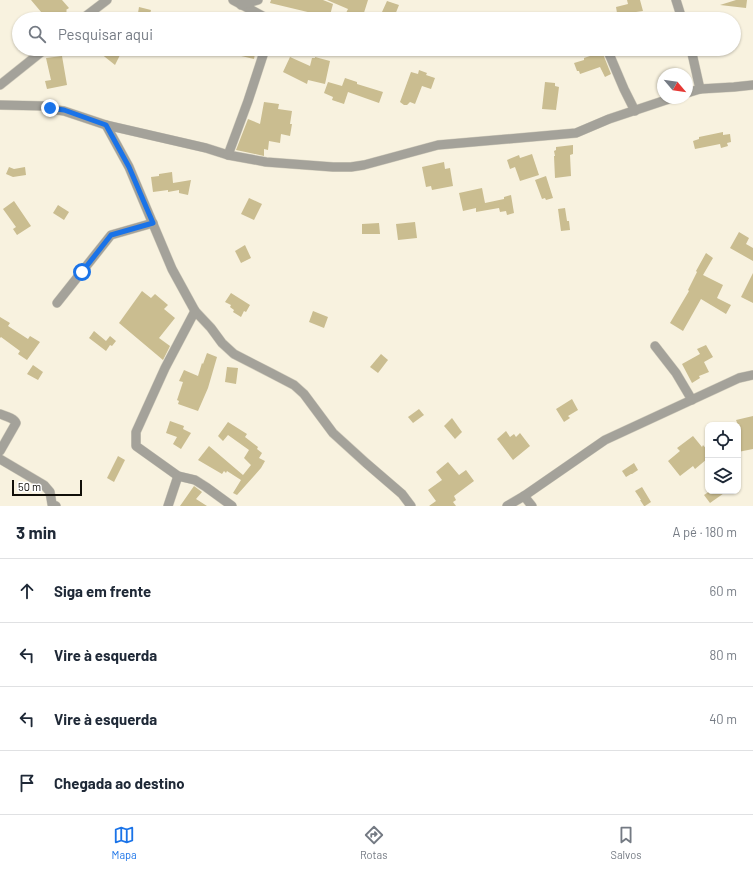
<!DOCTYPE html>
<html lang="pt">
<head>
<meta charset="utf-8">
<style>
  :root { --surface:#fff; --page:#f2f2f3; --text:#1f2937; --muted:#747a83; --line:#e0e1e3; --accent:#1a73e8 }
  body { margin:0; font-family:Barlow,sans-serif; background:var(--page); color:var(--text) }
  .controls { position:absolute; right:12px; bottom:12px; display:grid; overflow:hidden; border-radius:8px; box-shadow:0 1px 3px #0004 }
  .controls button { width:36px; height:36px; display:grid; place-items:center; padding:0; border:0; border-bottom:1px solid var(--line); background:var(--surface); color:var(--text); font:20px sans-serif }
  .compass { position:absolute; left:657px; top:68px; width:36px; height:36px; border-radius:50%; background:var(--surface); box-shadow:0 1px 3px #0004; rotate:119deg }
  .scale { position:absolute; left:12px; bottom:10px; width:70px; box-sizing:border-box; padding-left:4px; border:2px solid #110f09; border-top:0; font-size:11px; line-height:14px; white-space:nowrap; color:#110f09; -webkit-text-stroke:3px #fff; paint-order:stroke }
  .stop { position:absolute; width:12px; height:12px; margin:-9px; border:3px solid #1a73e8; border-radius:50%; background:#fff }
  .stop.end { background:#1a73e8; border-color:#fff; box-shadow:0 1px 4px #0008 }
  .list { margin:0; padding:0; list-style:none }
  h2 { display:flex; justify-content:space-between; align-items:center; height:52px; margin:0; padding:0 16px; font-size:17px }
  h2 small { font-size:13px; font-weight:400; color:var(--muted) }
  .list li { display:grid; grid-template-columns:26px 1fr auto; gap:12px; align-items:center; box-sizing:border-box; height:64px; padding:0 16px; border-top:1px solid var(--line) }
  .list b { display:block; font-size:15px; white-space:nowrap }
  .list em { font-size:13px; font-style:normal; color:var(--muted) }
  .icon { flex:none; width:22px; height:22px; fill:none; stroke:currentColor; stroke-width:2; stroke-linecap:round; stroke-linejoin:round }
  .map { position:relative; flex:none; width:753px; height:506px; overflow:hidden }
  .search { position:absolute; background:var(--surface); box-shadow:0 1px 3px #0004; left:12px; right:12px; top:12px; height:44px; display:flex; align-items:center; gap:10px; box-sizing:border-box; padding:0 14px; border-radius:22px; color:var(--muted); font-size:15px }
  .sheet { height:308px; background:var(--surface) }
  nav { display:flex; justify-content:space-around; align-items:center; box-sizing:border-box; height:56px; border-top:1px solid var(--line); background:var(--surface); font-size:11px; color:var(--muted) }
  nav a { display:grid; justify-items:center; gap:2px }
  nav .on { color:var(--accent) }
  .map>svg:first-child { display:block }
</style>
</head>
<body>
<div class="map">
<svg width="753" height="506" viewBox="0 0 753 506">
  <rect width="100%" height="100%" fill="#f8f2df"/>
  <!-- building -->
  <g fill="#cabd90">
    <polygon points="31,0 62,0 69,8 66,10 67,11 64,14 66,16 63,19 47,19"/>
    <polygon points="271,0 323,0 333,4 329,19 314,19 316,14 270,3"/>
    <polygon points="327,0 368,0 362,19 352,19 352,17 345,15 348,9"/>
    <polygon points="627,0 640,0 643,11 636,12 637,15 618,19 616,7 628,4"/>
    <polygon points="736,0 747,0 746,8 720,5"/>
    <polygon points="387,1 399,5 395,15 390,13 390,15 382,12"/>
    <polygon points="139,7 151,10 149,19 137,19"/>
    <polygon points="95,49 123,49 115,65"/>
    <polygon points="239,49 256,49 254,59 237,55"/>
    <polygon points="594,49 601,49 611,74 605,77 600,67 580,74 579,71 577,71 574,63 584,60 584,58 596,54"/>
    <polygon points="62,56 67,85 47,89 45,81 51,80 46,58"/>
    <polygon points="290,57 310,66 312,58 315,58 315,57 330,61 325,84 308,80 307,84 283,72"/>
    <polygon points="419,70 427,73 426,75 435,78 431,89 422,86 415,104 410,102 407,105 404,105 400,102 411,72 418,74"/>
    <polygon points="345,78 357,82 357,84 383,92 379,103 348,92 344,104 332,100 333,97 324,93 328,82 342,86"/>
    <polygon points="545,82 555,83 555,86 559,87 556,110 542,109"/>
    <polygon points="264,102 279,104 278,109 292,111 290,124 292,124 290,136 281,134 280,143 269,141 268,150 264,149 264,156 236,150 248,119 260,124"/>
    <polygon points="723,132 723,135 730,134 731,142 727,143 728,146 721,148 720,144 695,149 693,141 699,139 699,137"/>
    <polygon points="573,145 573,154 570,155 571,176 555,178 554,156 555,156 554,151 556,150 556,147"/>
    <polygon points="532,154 539,175 520,181 515,167 510,169 507,160 519,155 520,158"/>
    <polygon points="444,162 445,169 450,168 453,186 432,190 431,186 426,187 422,167"/>
    <polygon points="9,167 14,169 25,167 26,175 13,177 6,174"/>
    <polygon points="172,172 173,183 191,180 188,195 179,193 179,190 168,192 168,190 153,192 151,177 159,176 159,174"/>
    <polygon points="546,176 553,198 546,200 545,198 542,199 535,180"/>
    <polygon points="482,188 485,203 504,199 504,197 511,195 514,213 507,215 506,211 500,212 499,208 476,212 476,208 463,211 459,193"/>
    <polygon points="249,198 262,204 254,220 241,214"/>
    <polygon points="14,201 31,226 17,235 13,229 16,227 3,209"/>
    <polygon points="58,205 69,212 64,220 53,213"/>
    <polygon points="565,208 567,221 569,221 570,230 561,231 558,209"/>
    <polygon points="415,222 417,238 398,240 396,224"/>
    <polygon points="379,223 380,234 362,234 362,224"/>
    <polygon points="739,232 749,238 746,244 753,248 753,261 730,248"/>
    <polygon points="245,245 251,258 241,263 235,251"/>
    <polygon points="706,253 713,258 703,275 723,285 717,298 731,305 726,314 701,299 683,331 670,323 689,291 688,290 697,272 696,271"/>
    <polygon points="753,273 753,303 741,297"/>
    <polygon points="142,291 151,298 155,294 168,305 164,309 175,318 159,338 170,346 163,360 119,323"/>
    <polygon points="231,293 250,305 246,312 244,311 241,317 233,312 234,310 230,307 231,305 225,302"/>
    <polygon points="313,311 328,317 324,328 309,322"/>
    <polygon points="0,317 10,323 8,326 28,339 30,336 40,342 27,360 18,354 20,351 1,337 0,338"/>
    <polygon points="94,331 106,341 110,336 116,341 112,346 110,345 106,351 89,338"/>
    <polygon points="706,345 713,357 704,362 709,372 699,376 700,378 692,383 682,364 700,354 697,349"/>
    <polygon points="207,353 217,357 208,388 198,411 178,404 179,401 177,400 183,382 179,381 184,370 198,376 202,363 203,364"/>
    <polygon points="381,354 388,360 378,373 370,367"/>
    <polygon points="33,365 43,372 38,380 27,374"/>
    <polygon points="227,367 238,368 236,384 225,382"/>
    <polygon points="572,399 578,410 568,416 570,418 564,422 556,409"/>
    <polygon points="419,409 424,415 413,423 408,417"/>
    <polygon points="753,416 753,449 738,452 738,425 736,420"/>
    <polygon points="452,418 462,432 455,439 444,426"/>
    <polygon points="170,421 184,426 183,429 191,433 181,449 173,444 177,437 166,433"/>
    <polygon points="228,422 247,434 245,437 258,447 257,449 262,453 259,458 265,461 261,468 237,495 233,493 241,480 227,471 226,473 224,471 222,474 198,460 209,446 243,475 251,465 244,458 249,450 228,435 223,441 218,436"/>
    <polygon points="506,431 510,437 514,434 516,437 520,433 530,446 513,460 497,439"/>
    <polygon points="693,436 702,447 703,445 708,451 708,454 705,457 707,459 695,469 693,466 680,476 668,461 680,451 677,448"/>
    <polygon points="118,456 125,460 114,482 107,478"/>
    <polygon points="448,462 459,475 466,470 474,481 454,496 456,500 453,502 456,506 429,506 436,501 428,490 442,480 436,472"/>
    <polygon points="634,463 638,470 632,474 631,474 626,477 622,471"/>
    <polygon points="194,486 202,492 196,499 207,506 180,506"/>
    <polygon points="642,487 651,502 645,506 644,506 640,500 641,500 635,491"/>
    <polygon points="710,491 727,491 710,503 704,495"/>
  </g>
  <g fill="none" stroke-linecap="round" stroke-linejoin="round">
    <!-- minor casing -->
    <g stroke="#d3cebd" stroke-width="10">
      <g id="minor">
        <polyline points="233,0 268,19"/>
        <polyline points="676,0 682,19"/>
        <polyline points="241,5 258,0"/>
        <polyline points="82,19 107,0"/>
        <polyline points="607,49 624,89 635,111"/>
        <polyline points="691,49 700,89"/>
        <polyline points="0,85 45,49"/>
        <polyline points="687,93 700,89 734,87 753,85"/>
        <polyline points="0,105 46,106 50,109 64,111 106,125 206,148 228,155 266,162 333,167 351,167 364,165 438,145 576,133 609,119 672,98"/>
        <polyline points="106,125 129,167 172,269 195,311 211,328 222,343 234,354 271,373 294,385 304,394 333,433 366,463 402,494 411,506"/>
        <polyline points="228,155 248,101 265,49"/>
        <polyline points="57,303 111,235 153,223"/>
        <polyline points="195,311 165,368 136,432 136,446 178,476 195,480 206,487 232,506"/>
        <polyline points="655,346 676,373 692,400"/>
        <path d="M0 414C5 416 14 418 16 423L0 451"/>
        <polyline points="0,459 44,485 50,492 52,504 56,506"/>
        <polyline points="524,496 532,506"/>
        <polyline points="168,506 178,476"/>
        <polyline points="507,506 524,496 605,440 739,378 753,375"/>
      </g>
    </g>
    <!-- minor -->
    <use href="#minor" stroke="#a4a29a" stroke-width="9"/>
  </g>
  <g fill="none" stroke-linecap="round" stroke-linejoin="round">
    <!-- route -->
    <polyline stroke="#1a73e8" stroke-width="5" points="50,108 64,110 106,125 129,167 153,223 111,235 82,272"/>
  </g>
</svg>
<div class="controls">
<button><svg class="icon" aria-label="locate" viewBox="0 0 24 24"><circle cx="12" cy="12" r="6"/><path d="M12 2v4M12 18v4M2 12h4M18 12h4"/></svg></button>
<button><svg class="icon" aria-label="layers" viewBox="0 0 24 24"><path d="M12 4l9 5-9 5-9-5zM3 14l9 5 9-5"/></svg></button>
</div>
<svg class="compass" viewBox="-18 -18 36 36"><path d="M0-13l5 13h-10z" fill="#e53935"/><path d="M0 13l5-13h-10z" fill="#747a83"/></svg>
<div class="scale">50 m</div>
<div class="stop" style="left:82px;top:272px"></div>
<div class="stop end" style="left:50px;top:108px"></div>
<div class="search"><svg class="icon" aria-label="search" viewBox="0 0 24 24"><circle cx="10" cy="10" r="6"/><path d="M15 15l6 6"/></svg>Pesquisar aqui</div>
</div>
<section class="sheet">
<h2>3 min<small>A pé · 180 m</small></h2>
<ul class="list">
<li><svg class="icon" aria-label="ahead" viewBox="0 0 24 24"><path d="M12 20V5M6 11l6-6 6 6"/></svg><div><b>Siga em frente</b></div><em>60 m</em></li>
<li><svg class="icon" aria-label="left" viewBox="0 0 24 24"><path d="M17 20v-9H6M10 6l-5 5 5 5"/></svg><div><b>Vire à esquerda</b></div><em>80 m</em></li>
<li><svg class="icon" aria-label="left" viewBox="0 0 24 24"><path d="M17 20v-9H6M10 6l-5 5 5 5"/></svg><div><b>Vire à esquerda</b></div><em>40 m</em></li>
<li><svg class="icon" aria-label="arrive" viewBox="0 0 24 24"><path d="M6 21V4h12l-3 4 3 4H6"/></svg><div><b>Chegada ao destino</b></div></li>
</ul>
</section>
<nav>
<a class="on"><svg class="icon" aria-label="map" viewBox="0 0 24 24"><path d="M3 6l6-2 6 2 6-2v14l-6 2-6-2-6 2zM9 4v14M15 6v14"/></svg>Mapa</a>
<a><svg class="icon" aria-label="directions" viewBox="0 0 24 24"><path d="M12 3l9 9-9 9-9-9zM9 14v-3h6M13 9l2 2-2 2"/></svg>Rotas</a>
<a><svg class="icon" aria-label="saved" viewBox="0 0 24 24"><path d="M7 4h10v16l-5-4-5 4z"/></svg>Salvos</a>
</nav>
</body>
</html>
